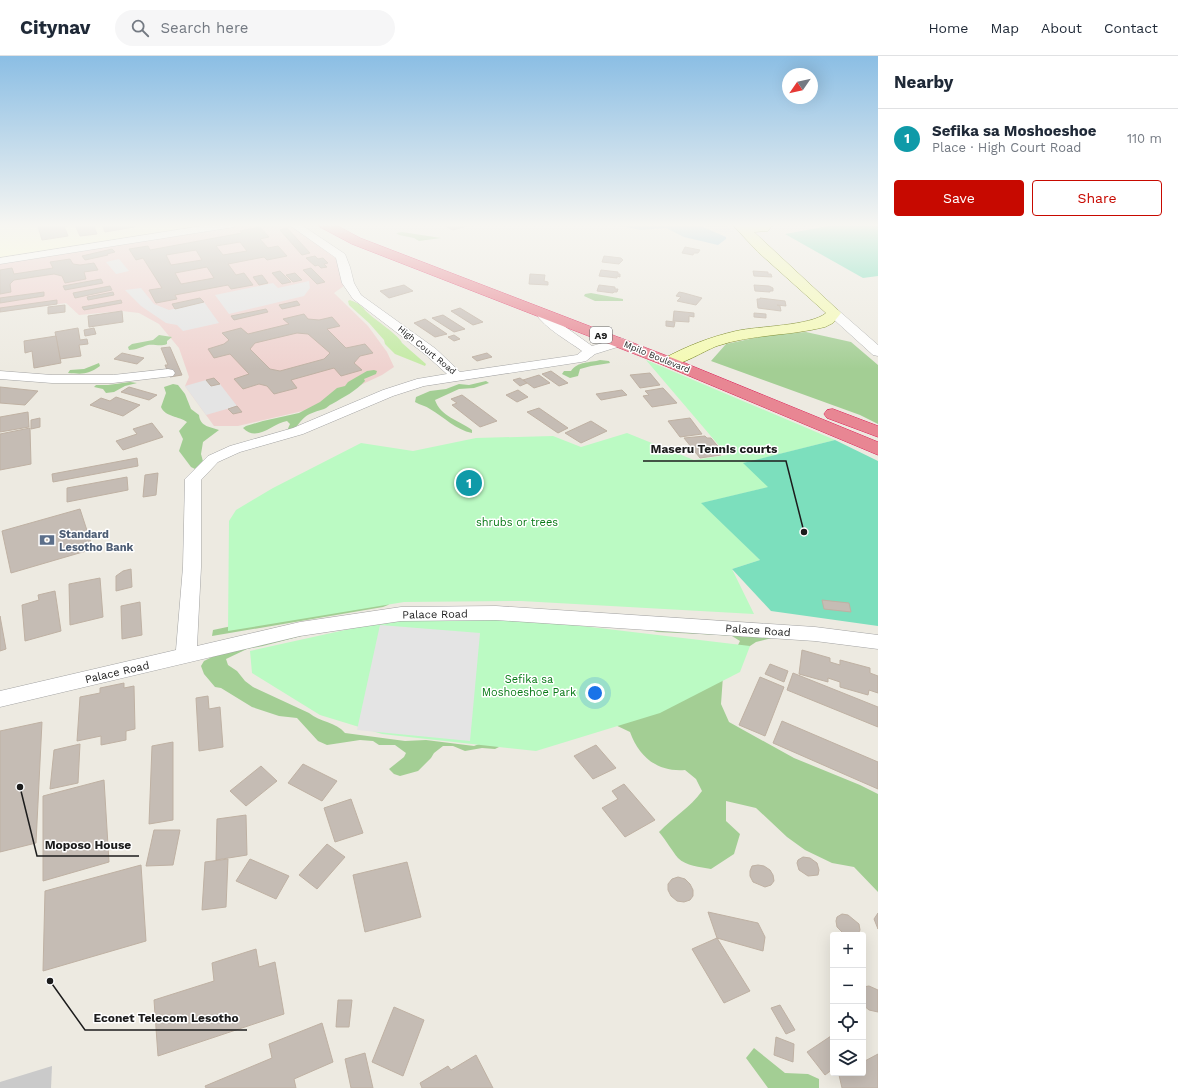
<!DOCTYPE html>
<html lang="en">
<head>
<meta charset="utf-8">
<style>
  :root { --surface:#fff; --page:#f6f6f7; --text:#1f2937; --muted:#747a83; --line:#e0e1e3; --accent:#c70900 }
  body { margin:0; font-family:"Work Sans",sans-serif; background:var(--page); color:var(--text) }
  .controls { position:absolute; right:12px; bottom:12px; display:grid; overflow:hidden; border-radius:4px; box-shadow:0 4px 16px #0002 }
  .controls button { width:36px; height:36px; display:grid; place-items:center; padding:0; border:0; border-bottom:1px solid var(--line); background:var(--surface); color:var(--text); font:20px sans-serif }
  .compass { position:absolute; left:782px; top:12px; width:36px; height:36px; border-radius:50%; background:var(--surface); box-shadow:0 4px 16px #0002; rotate:236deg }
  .you { position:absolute; left:595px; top:637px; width:14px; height:14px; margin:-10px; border:3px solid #fff; border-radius:50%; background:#1a73e8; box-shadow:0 0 0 6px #1a73e833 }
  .badge { display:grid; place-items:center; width:26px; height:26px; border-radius:50%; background:var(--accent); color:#fff; font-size:13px; font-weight:700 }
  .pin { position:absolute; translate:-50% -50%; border:2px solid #fff; box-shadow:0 1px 4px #0006 }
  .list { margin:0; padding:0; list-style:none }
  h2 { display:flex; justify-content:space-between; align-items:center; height:52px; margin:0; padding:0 16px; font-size:17px }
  h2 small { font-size:13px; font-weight:400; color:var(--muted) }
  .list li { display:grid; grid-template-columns:26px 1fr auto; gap:12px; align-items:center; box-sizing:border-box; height:60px; padding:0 16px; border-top:1px solid var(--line) }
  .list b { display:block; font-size:15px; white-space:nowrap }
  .list p { margin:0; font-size:13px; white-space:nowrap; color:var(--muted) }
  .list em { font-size:13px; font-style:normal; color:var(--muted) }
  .actions { display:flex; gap:8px; padding:12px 16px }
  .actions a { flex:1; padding:9px 0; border:1px solid var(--accent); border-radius:4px; text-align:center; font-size:14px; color:var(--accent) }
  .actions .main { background:var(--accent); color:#fff }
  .icon { flex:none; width:22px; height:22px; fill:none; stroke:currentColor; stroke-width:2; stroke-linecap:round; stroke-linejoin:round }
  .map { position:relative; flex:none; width:878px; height:1032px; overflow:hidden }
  header { display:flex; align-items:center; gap:24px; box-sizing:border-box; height:56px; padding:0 20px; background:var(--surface); border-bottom:1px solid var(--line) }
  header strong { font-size:19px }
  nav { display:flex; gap:22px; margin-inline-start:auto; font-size:14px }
  .search { width:280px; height:36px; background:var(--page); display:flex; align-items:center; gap:10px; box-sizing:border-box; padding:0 14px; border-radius:22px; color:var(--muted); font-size:15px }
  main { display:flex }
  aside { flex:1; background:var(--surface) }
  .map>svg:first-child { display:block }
</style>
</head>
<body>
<header>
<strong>Citynav</strong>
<div class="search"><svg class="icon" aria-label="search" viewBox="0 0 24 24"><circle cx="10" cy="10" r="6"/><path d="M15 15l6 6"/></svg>Search here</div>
<nav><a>Home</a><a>Map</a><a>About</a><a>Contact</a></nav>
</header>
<main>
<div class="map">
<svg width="878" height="1032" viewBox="0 0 878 1032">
  <rect width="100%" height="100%" fill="#edeae1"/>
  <!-- commercial -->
  <polygon fill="#efd2cf" points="234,168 293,168 341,200 348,227 334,237 368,270 387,296 394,311 382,319 307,354 238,370 214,370 185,330 189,321 179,292 159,268 139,257 122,255 79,259 66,247 0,256 0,205"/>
  <!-- education -->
  <polygon fill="#fdffd8" points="0,168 234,168 0,205"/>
  <!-- religious -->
  <polygon fill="#cacaca" points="52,1010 51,1032 0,1032 0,1026"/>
  <!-- grass -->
  <path fill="#c3eaa4" d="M350 244C354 246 359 247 361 250 364 252 365 255 368 257 374 263 400 280 402 287L426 308 425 310 395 298 385 288 384 284 369 267 349 249 348 245Z"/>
  <!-- forest -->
  <g fill="#a3ce94">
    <polygon points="402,176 441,182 419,185 414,182 399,179 396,177"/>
    <polygon points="591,237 623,243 623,245 595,245 584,240 585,238"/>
    <polygon points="806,276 851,286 878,309 878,368 860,359 711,305 726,288 774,278"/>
    <path d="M159 279 172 281 167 285V288C160 291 155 288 148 289 141 291 136 294 129 294L128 291 132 288 153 284Z"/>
    <path d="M600 304 609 305 610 307 591 310 580 313 578 320 570 322 562 318 564 315H571C578 305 590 307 600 304Z"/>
    <path d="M99 307 100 310C88 319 82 318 68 317L70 314 84 313Z"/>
    <path d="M374 314 377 315 376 318 364 323 365 325C356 335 344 341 332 348 329 349 327 352 324 353 318 355 310 357 305 361 298 367 296 374 286 377L290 368 287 365C273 367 257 387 243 372L246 370 263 365 299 357 320 346 337 332 345 330 348 326 367 315Z"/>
    <path d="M486 325 489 327 474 332 459 333 435 344C440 360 460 365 472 374V377C456 374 444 361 430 353 426 350 420 349 415 346L416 341 430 335 446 333 459 328 469 329Z"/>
    <polygon points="130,326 137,327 125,330 114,336 106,337 103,333 94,331 96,329 108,329"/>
    <path d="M173 328 178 329 185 338 191 353 199 359C200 371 211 371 219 374L203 386 201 398 204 409 199 415 191 411 179 395 183 383 179 375 187 366C179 360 165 361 161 351L166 337 164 331Z"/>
    <polygon points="391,546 388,549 383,551 212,580 213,574 232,570"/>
    <path d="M515 560 636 568 665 573 724 575 744 581 762 578 770 579 772 582 756 586 750 590 736 602 723 620 721 648 729 666 794 702 860 729 878 738V836L854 811 832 807 805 794 787 781 756 752 726 745V765L740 778 734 798 711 813C700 811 686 810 678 802 672 795 666 784 659 776 673 761 690 752 702 735L696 723 685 714C657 716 639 701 630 676L609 666 539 688 523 689 507 687 495 693 482 692 465 695 453 690H443L434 697 431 702 418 715 400 720 394 718 389 713 404 701 406 697 395 689H379L373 685 360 684 327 689 318 685 297 662 279 660 252 651 221 632 215 631 204 618 201 610 204 605 212 601 246 588 263 584H275L317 572 372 563 374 564 371 566 313 577 263 590 247 593 226 603 228 609 237 615 245 625 253 631 309 657C320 666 336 666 345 677L405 685 426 684 474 690 495 682 550 679 589 670 604 664 625 662 666 649 673 643 678 635 697 627 706 626 718 618 728 598 737 591 740 585 732 580 720 579 657 576 645 573 514 562Z"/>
    <polygon points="754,992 785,1017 808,1018 819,1023 819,1032 768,1032 746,1002"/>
  </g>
  <!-- park -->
  <g fill="#bbfac3">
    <polygon points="646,304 835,384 744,407 769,431 702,447 760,504 732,513 754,558 521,545 404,546 228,575 229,465 236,454 273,432 361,387 413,395 476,382 553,380 581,391 627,377 694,404 727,399"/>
    <polygon points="404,561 540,565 750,590 740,616 660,657 536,695 382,678 320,659 252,617 250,595"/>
  </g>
  <!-- pitch -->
  <g fill="#7cdfbd">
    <polygon points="840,168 878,168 878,220 863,222 785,178"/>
    <polygon points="835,384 878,405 878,570 771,555 732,513 760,504 701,447 768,431 743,407"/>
  </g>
  <!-- parking -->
  <g fill="#e4e4e4">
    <polygon points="700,168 725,168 733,176 724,177"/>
    <polygon points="119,203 129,215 116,218 106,206"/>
    <polygon points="309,225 310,232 304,240 229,258 215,239 273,227 278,232"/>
    <polygon points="141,232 154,248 169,254 204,246 219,267 183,275 177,269 166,267 141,250 125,234"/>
    <polygon points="206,324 211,330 220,328 237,350 206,359 185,330"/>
    <polygon points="380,569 480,577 470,685 357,674"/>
  </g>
  <!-- water -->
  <polygon fill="#a0ccdd" points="609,168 696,168 726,181 726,183 718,189 684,181 666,172 641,174"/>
  <!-- building -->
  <g fill="#c5bcb4" stroke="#bfb1a3" fill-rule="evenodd">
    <polygon points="52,168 93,168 97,178 80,180 75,169 64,170 68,180 42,184 38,170"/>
    <polygon points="102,168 133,168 134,171 105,176"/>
    <polygon points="452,168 473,168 453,174 445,170"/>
    <path d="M260 171 269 181 260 183 268 192 278 190 287 200 267 204 264 201 228 208 236 219 244 217 253 229 231 233 228 229 175 239 177 243 156 247 149 234 162 232 143 202 136 204 129 193 148 190 150 194 242 177 240 175ZM240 186 247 195 223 199 216 190ZM196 194 202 204 171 209 166 199ZM207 211 214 222 181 228 175 217Z"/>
    <polygon points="287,172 310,197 302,199 280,174"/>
    <polygon points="685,191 700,194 698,197 694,197 693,199 682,197"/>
    <polygon points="112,193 115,196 107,198 108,199 85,204 82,200"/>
    <polygon points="315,200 318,203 323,202 328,207 324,208 327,211 321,212 318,209 315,210 306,202"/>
    <polygon points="604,200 621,202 623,204 619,208 602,206"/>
    <polygon points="70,203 73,208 80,209 94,207 98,214 84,216 86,223 65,227 62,220 54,218 14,224 10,228 11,236 0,238 0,214 12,212 14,218 53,212 50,206"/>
    <polygon points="311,212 325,226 317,228 303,214"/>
    <polygon points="601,214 618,216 618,218 620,218 620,221 617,220 617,222 599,220"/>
    <polygon points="280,215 291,226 282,228 272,217"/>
    <polygon points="753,215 768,216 768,218 771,218 772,221 754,220"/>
    <polygon points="295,217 302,224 293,226 286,219"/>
    <polygon points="530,218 545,219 544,225 548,226 548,229 529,228"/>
    <polygon points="262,219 268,227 259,229 253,221"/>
    <polygon points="101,223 103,227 65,234 63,230"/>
    <polygon points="404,229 413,235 389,242 380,235"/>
    <polygon points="599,229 615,231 615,233 618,233 617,236 614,236 613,237 597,235"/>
    <polygon points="754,229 769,230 773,232 773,235 770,235 770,236 755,235"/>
    <polygon points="110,230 112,234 75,242 73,237"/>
    <polygon points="44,236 44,240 0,247 0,242"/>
    <polygon points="113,236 114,239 88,244 87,241"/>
    <polygon points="679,236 684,237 702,242 696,249 677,245 681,241 676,240"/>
    <polygon points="200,242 204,246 175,253 172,248"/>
    <polygon points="760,242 785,245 786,250 777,249 780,250 781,255 758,252 757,243 760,243"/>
    <polygon points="57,244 57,248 0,256 0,252"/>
    <polygon points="121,244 122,247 84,254 82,251"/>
    <polygon points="297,245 300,249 282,253 279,249"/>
    <polygon points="65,249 65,256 48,258 48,251"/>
    <polygon points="460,252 483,266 473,269 451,255"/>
    <polygon points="266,253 268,256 234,264 231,260"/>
    <polygon points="122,255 123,266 89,271 88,260"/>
    <polygon points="674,255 694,257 694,261 689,260 689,266 673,265"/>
    <polygon points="754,257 766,258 766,262 754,261"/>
    <path d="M304 258 308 263 319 264 332 261 340 270 327 273 346 292 365 288 373 297 360 300 354 307 362 314 341 320 334 312 291 324 297 332 274 338 267 330 259 328 243 333 234 323 249 318 230 298 214 302 208 293 224 288 229 284 222 277 241 272 248 278 289 268 283 263ZM297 277 308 278 330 297 324 303 280 315 270 313 250 293 255 287Z"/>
    <polygon points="443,259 465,273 454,276 432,262"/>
    <polygon points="425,263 447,278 435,281 414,267"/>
    <polygon points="666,265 675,266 674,271 666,270"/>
    <polygon points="78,272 80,284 87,283 88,288 79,289 81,300 60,303 55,276"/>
    <polygon points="94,272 96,278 85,280 84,274"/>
    <polygon points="454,279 460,283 454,285 448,281"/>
    <polygon points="56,280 61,307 34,312 32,295 25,297 24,285"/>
    <polygon points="170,291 182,319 170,321 165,309 168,309 161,292"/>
    <polygon points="122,297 144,302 137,308 114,303"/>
    <polygon points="487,297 492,301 477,305 472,301"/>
    <polygon points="551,315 568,327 559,330 542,318"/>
    <polygon points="650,317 660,329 640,332 630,319"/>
    <polygon points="539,319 550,327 534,332 523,324"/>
    <polygon points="214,322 220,328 211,330 206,324"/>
    <polygon points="520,322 527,327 520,330 513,324"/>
    <polygon points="0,331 38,335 25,349 0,347"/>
    <polygon points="129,331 157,339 149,344 121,336"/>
    <polygon points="663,332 677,347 652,351 643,340 649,339 645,335"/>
    <polygon points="518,334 528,341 517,346 506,339"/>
    <polygon points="622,334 627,339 601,344 596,338"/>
    <polygon points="462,339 497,365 480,371 452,349 457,347 451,343"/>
    <polygon points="116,341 140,349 123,360 90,349 101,342 110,345"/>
    <polygon points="237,350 242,356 233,358 228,353"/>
    <polygon points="539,352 568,372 558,377 527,356"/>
    <polygon points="28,356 29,371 0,376 0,361"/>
    <polygon points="40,362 40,371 31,373 31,364"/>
    <polygon points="690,362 702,378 680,381 668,365"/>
    <polygon points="591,365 607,375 581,387 565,377"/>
    <polygon points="152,367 163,381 123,394 116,385 137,378 133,373"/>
    <polygon points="30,372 31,408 0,414 0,378"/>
    <polygon points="705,380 707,382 711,382 721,394 717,394 721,399 700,402 684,382"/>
    <polygon points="137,402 138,410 53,426 52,418"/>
    <polygon points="158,417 156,439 143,441 145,419"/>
    <polygon points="127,421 128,434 67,446 67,432"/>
    <polygon points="80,453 93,493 11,517 2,475"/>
    <polygon points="131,513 132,531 116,535 116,520 123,515"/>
    <polygon points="100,522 103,561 70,569 69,528"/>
    <polygon points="55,535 61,575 25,585 22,549 39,544 38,539"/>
    <polygon points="822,544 849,547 851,556 824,553"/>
    <polygon points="140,546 142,579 122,583 121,550"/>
    <polygon points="0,560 6,593 0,595"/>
    <polygon points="802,594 830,602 830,606 840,609 840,604 870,612 870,617 878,620 878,637 869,634 868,639 840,631 840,626 828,622 828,626 799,618"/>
    <polygon points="770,608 788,615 784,626 765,618"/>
    <polygon points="793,617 878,651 878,671 787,634"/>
    <polygon points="760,621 784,631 765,680 739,669"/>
    <polygon points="124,627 124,632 134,630 135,673 126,675 126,684 101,689 101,680 77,685 80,641 100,637 100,632"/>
    <polygon points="208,640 209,653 220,651 223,691 199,695 196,642"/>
    <polygon points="782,665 878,706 878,733 773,687"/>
    <polygon points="42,666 36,787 0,796 0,675"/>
    <polygon points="173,686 173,764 149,768 152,690"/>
    <polygon points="80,688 78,727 50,733 54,694"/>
    <polygon points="596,689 616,712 593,723 574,700"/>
    <polygon points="303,708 337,725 322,745 288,727"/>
    <polygon points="261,710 277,725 246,750 230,735"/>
    <polygon points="104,724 109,806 43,825 43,740"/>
    <polygon points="624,728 655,764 625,781 602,752 618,743 612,735"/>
    <polygon points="351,743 363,777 335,786 324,752"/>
    <polygon points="246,759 247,799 216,804 217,763"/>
    <polygon points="154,774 180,774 173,809 146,810"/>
    <polygon points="327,788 345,801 317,833 299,819"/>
    <polygon points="803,801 810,802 817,807 819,814 818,819 808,820 799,814 797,807 798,804"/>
    <polygon points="228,803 226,851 202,854 205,806"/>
    <polygon points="250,803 289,820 276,843 236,825"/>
    <polygon points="407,806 421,861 365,876 353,819"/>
    <polygon points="141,809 146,885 43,915 45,835"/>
    <polygon points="758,809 764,810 770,814 773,819 774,825 771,829 765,831 753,826 750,820 750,815 752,810"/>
    <polygon points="678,821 685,823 690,828 693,834 693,840 690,844 684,846 677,845 671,840 668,834 668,828 672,823"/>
    <polygon points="708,856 758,867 765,881 763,895 717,882"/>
    <polygon points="878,857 878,873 874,863"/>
    <polygon points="842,858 848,859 859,868 860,874 858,878 845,879 837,871 836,865 837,861"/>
    <polygon points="717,882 750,935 724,947 692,893"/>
    <polygon points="256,893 259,911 275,906 284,958 158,1000 154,944 214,925 212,907"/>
    <polygon points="869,930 878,934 878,956 869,954 863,949 863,931"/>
    <polygon points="338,944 352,944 349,971 336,971"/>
    <polygon points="780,949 795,974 786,978 771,952"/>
    <polygon points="394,951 424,964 403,1020 372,1006"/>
    <polygon points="322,967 333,1006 294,1023 296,1032 206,1032 205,1030 272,1002 269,988"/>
    <polygon points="831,980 833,982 833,1013 825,1019 807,996"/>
    <polygon points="776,981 794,988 793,1006 774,999"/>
    <polygon points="365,997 373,1032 351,1032 345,1003"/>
    <polygon points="878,998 878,1032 842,1032 839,1019 843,1017 863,1017 863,1006"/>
    <polygon points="476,999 493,1032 422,1032 420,1027 448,1010 451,1014"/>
  </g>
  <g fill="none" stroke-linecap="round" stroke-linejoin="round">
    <!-- street casing -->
    <g stroke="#a3a3a3" stroke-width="1">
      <g id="street">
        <polygon points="214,168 239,168 234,171 0,208 0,202"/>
        <path d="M288 168H300L345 198 350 211 354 227 361 239 436 293 460 316 577 299 582 295C567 284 546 273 535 257L537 254H545L557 265 592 290 620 282 624 283 626 286 624 289 595 298 586 305 581 306 424 330 393 340 303 378 240 396 218 406 201 424V511L197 590 300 566 401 551 496 550 815 571 878 579V593L815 585 496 564 401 565 300 580 0 651V635L176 594 183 511 185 423 208 400 230 390 293 372 383 334 417 323 447 318 426 299 353 243 342 227 336 202Z"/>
        <polygon points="834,253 838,254 878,289 878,300 873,299 830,260 828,257 830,254"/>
        <polygon points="168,313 173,314 175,317 173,320 113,327 52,327 0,323 0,315 52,319 113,319"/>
      </g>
    </g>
    <!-- secondary casing -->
    <g stroke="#627302" stroke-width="1">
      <path id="secondary" d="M732 168H773L768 175 754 176 841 257 833 267 825 271C790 280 752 278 717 290 703 295 677 313 663 309L661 306 663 303C687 290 710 281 736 275 758 270 811 270 826 257L758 196Z"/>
    </g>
    <!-- highway casing -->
    <g stroke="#da2057" stroke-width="1">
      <g id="highway">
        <polygon points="318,168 334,168 360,182 675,303 878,386 878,399 663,309 352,188 320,171"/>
        <polygon points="833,353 878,370 878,381 827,362 824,358 827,354"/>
      </g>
    </g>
    <!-- street -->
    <use href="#street" fill="#fff" fill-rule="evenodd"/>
    <!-- secondary -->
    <use href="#secondary" fill="#f4fab2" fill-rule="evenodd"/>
    <!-- highway -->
    <use href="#highway" fill="#e88693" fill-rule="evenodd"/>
  </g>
  <!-- sky -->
  <linearGradient id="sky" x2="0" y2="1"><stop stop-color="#8bbee4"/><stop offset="0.54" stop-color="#f7f6f2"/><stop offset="1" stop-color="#f7f6f2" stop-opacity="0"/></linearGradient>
  <rect width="878" height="313" fill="url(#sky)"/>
  <!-- icons -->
  <defs>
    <g id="bank-bare" transform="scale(1.2)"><path d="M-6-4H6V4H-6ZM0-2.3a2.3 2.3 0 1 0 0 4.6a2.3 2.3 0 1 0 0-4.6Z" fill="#5c6f8a" stroke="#fff" stroke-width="2.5" paint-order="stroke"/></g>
  </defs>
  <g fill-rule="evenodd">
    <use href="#bank-bare" x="47" y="484"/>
  </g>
  <g text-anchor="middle" stroke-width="3" stroke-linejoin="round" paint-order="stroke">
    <!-- far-street labels -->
    <g font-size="9" fill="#1c1c1c" stroke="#fff">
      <text transform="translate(427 294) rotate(39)" y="3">High Court Road</text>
      <text transform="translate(657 301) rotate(22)" y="3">Mpilo Boulevard</text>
    </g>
    <!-- shield labels -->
    <rect fill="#fff" stroke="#606060" stroke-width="1" x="590" y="271" width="22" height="16" rx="3"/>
    <g font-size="10" font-weight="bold" fill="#1c1c1c">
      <text x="601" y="283">A9</text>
    </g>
    <!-- park labels -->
    <g font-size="11" fill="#097a17" stroke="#fff">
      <text x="517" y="470">shrubs or trees</text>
      <text x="529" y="627">Sefika sa<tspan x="529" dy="13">Moshoeshoe Park</tspan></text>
    </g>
    <!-- service labels -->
    <g font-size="11" font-weight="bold" fill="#4e5e75" stroke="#fff" text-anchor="start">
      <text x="59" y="482">Standard<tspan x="59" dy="13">Lesotho Bank</tspan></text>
    </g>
    <!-- street labels -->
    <g font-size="11" fill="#1c1c1c" stroke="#fff">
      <text transform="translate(435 558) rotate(-1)" y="4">Palace Road</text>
      <text transform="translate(758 574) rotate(4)" y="4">Palace Road</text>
      <text transform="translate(117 616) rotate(-13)" y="4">Palace Road</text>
    </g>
  </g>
  <!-- callouts -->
  <path fill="none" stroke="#1c1c1c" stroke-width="1.5" d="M804 476L786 405H643M20 731L37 800H139M50 925L85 974H247"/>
  <g fill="#1c1c1c" stroke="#fff" stroke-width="1.5">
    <circle cx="804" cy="476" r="4"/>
    <circle cx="20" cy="731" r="4"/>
    <circle cx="50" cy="925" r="4"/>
  </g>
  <g font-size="12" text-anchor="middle" font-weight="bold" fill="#1c1c1c" stroke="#fff" stroke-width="3" stroke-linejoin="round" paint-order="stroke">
    <text x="714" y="397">Maseru Tennis courts</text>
    <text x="88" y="793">Moposo House</text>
    <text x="166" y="966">Econet Telecom Lesotho</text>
  </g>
</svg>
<div class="controls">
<button>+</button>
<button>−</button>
<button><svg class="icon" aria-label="locate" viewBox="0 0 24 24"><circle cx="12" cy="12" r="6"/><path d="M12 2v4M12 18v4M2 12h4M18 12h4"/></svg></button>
<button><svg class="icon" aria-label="layers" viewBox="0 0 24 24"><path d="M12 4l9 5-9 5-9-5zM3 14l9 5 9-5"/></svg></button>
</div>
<svg class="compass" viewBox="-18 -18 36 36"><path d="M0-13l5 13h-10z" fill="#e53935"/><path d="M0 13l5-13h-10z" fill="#747a83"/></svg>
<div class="you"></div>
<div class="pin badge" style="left:469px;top:427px;background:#0f9aa8">1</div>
</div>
<aside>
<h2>Nearby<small></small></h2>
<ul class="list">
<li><span class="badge" style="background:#0f9aa8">1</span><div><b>Sefika sa Moshoeshoe</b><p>Place · High Court Road</p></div><em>110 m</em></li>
</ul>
<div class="actions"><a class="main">Save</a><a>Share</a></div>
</aside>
</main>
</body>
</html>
